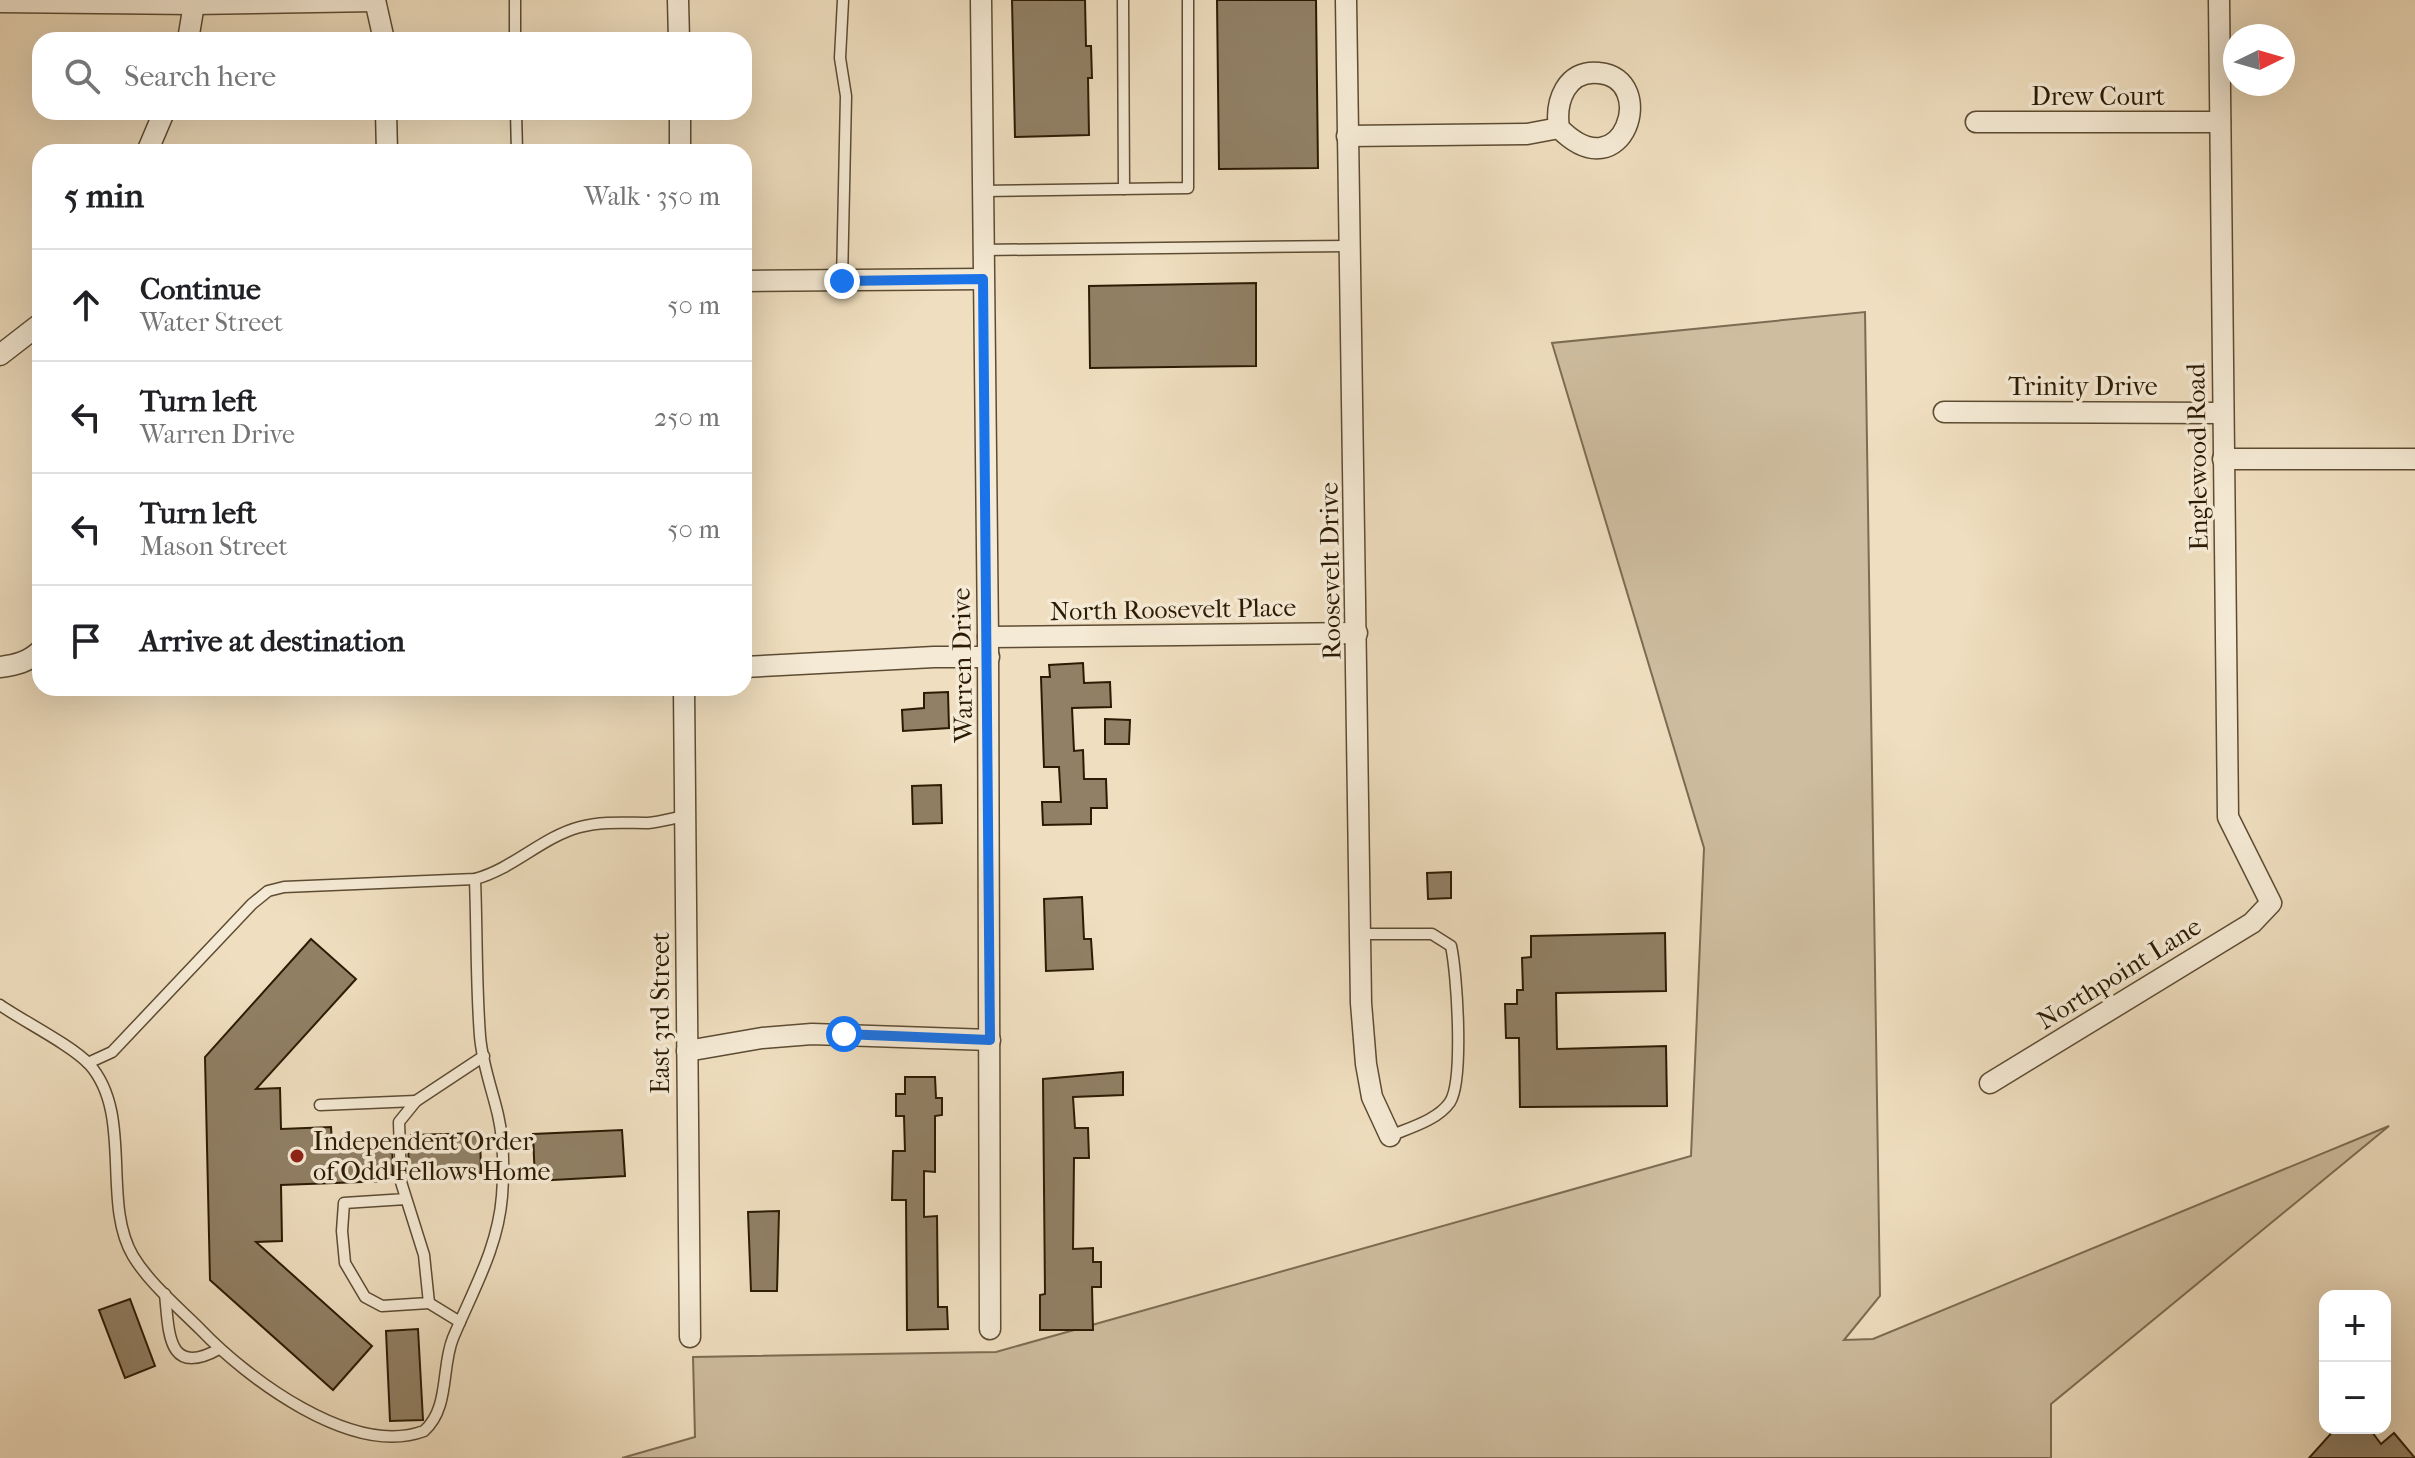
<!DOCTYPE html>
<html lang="en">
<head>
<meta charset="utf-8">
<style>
  :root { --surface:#fff; --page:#f2f2f2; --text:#202124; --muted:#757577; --line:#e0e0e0 }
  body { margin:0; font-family:"IM FELL French Canon",serif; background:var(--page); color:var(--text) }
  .controls { position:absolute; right:24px; bottom:24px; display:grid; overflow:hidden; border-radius:16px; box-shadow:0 8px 32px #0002 }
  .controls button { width:72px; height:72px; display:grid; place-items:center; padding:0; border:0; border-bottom:2px solid var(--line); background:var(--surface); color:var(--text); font:40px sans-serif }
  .compass { position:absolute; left:2223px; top:24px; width:72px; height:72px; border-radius:50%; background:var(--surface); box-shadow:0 8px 32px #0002; rotate:85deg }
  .stop { position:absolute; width:24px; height:24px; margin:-18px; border:6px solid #1a73e8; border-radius:50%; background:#fff }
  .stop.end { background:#1a73e8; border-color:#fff; box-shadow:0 2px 8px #0008 }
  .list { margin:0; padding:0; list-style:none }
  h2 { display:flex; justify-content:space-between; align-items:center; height:104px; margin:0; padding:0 32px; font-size:34px }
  h2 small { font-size:26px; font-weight:400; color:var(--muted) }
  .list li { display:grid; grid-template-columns:52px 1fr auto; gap:24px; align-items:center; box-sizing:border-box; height:112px; padding:0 32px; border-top:2px solid var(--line) }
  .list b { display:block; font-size:30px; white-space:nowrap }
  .list p { margin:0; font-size:26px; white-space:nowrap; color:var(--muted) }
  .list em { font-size:26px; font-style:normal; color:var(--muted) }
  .icon { flex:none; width:44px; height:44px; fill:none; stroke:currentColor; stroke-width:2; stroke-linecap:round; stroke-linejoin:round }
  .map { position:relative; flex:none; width:2415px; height:1458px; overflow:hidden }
  .search { position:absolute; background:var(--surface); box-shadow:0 8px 32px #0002; left:32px; top:32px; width:720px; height:88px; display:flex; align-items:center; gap:20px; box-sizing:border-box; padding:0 28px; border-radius:24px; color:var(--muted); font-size:30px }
  .panel { position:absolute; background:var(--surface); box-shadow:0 8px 32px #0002; left:32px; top:144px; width:720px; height:552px; border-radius:24px }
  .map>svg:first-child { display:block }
</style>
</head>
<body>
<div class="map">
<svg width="2415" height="1458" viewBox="0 0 2415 1458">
  <rect width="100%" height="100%" fill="#efdebf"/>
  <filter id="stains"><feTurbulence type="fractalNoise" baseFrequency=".0025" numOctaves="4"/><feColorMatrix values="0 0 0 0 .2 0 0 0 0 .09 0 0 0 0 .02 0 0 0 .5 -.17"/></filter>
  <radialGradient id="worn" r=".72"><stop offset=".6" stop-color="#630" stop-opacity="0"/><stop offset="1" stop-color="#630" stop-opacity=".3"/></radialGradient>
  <!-- green -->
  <polygon fill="#cebd9f" stroke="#7d6c52" stroke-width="2" points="1865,312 1880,1296 1844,1340 1873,1339 2389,1126 2051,1404 2051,1458 622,1458 695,1437 693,1357 996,1352 1691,1156 1704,848 1552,343"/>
  <!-- building -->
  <g fill="#918065" stroke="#2c1b04" stroke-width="2">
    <polygon points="1012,0 1085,0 1086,46 1091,46 1092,78 1088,78 1089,135 1015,137"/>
    <polygon points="1217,0 1316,0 1318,168 1219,169"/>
    <polygon points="1256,283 1256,366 1090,368 1089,286"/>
    <polygon points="1083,663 1084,683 1110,682 1111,707 1072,708 1074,751 1083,750 1084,779 1106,779 1107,808 1091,808 1091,824 1043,825 1042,802 1061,802 1059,767 1044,767 1041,677 1050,677 1049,665"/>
    <polygon points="948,692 949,728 903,731 902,710 924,708 924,693"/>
    <polygon points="1105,719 1130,720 1129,744 1105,744"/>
    <polygon points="941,785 942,823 913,824 912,786"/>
    <polygon points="1451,872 1451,898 1428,899 1427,873"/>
    <polygon points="1082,897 1084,939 1091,939 1093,969 1046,971 1044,899"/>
    <polygon points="1665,933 1666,991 1556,993 1557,1049 1666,1046 1667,1106 1520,1107 1519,1038 1506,1038 1505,1004 1517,1004 1517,990 1523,990 1522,958 1531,957 1531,936"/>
    <polygon points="311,939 356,979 256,1089 280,1088 281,1129 331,1127 332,1143 392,1141 393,1175 388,1175 388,1181 281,1185 282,1241 256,1242 372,1346 333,1390 210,1280 205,1057"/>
    <polygon points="1123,1072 1123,1095 1073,1097 1075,1128 1088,1128 1089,1158 1074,1158 1073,1249 1093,1248 1093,1262 1101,1262 1101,1287 1092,1287 1093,1330 1040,1330 1040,1295 1045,1294 1043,1079"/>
    <polygon points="905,1077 935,1077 936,1098 942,1098 942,1115 935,1116 935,1172 924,1171 924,1217 937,1216 938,1307 947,1307 948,1329 907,1330 906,1200 892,1200 893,1151 905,1151 904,1116 896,1116 896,1094 905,1094"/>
    <polygon points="622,1130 625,1176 535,1181 533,1134"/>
    <polygon points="480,1133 481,1173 409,1175 408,1141 411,1141 411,1135"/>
    <polygon points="779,1211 777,1291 751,1291 748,1212"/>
    <polygon points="130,1299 155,1366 125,1378 99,1310"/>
    <polygon points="418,1329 423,1420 390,1421 386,1331"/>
    <polygon points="2336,1428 2369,1428 2381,1444 2394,1433 2415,1458 2309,1458"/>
  </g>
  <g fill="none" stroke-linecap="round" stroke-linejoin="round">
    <!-- lane casing -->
    <g stroke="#5d4c33" stroke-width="13">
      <g id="lane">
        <polyline points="515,0 515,40"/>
        <polyline points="1123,0 1124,189"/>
        <polyline points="516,112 517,152"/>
        <polyline points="982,191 1188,188 1188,0"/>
        <polyline points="983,250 1349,246"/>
        <polyline points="842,281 846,96 840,58 843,0"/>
        <path d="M1361 934H1432L1451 946C1457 973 1464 1080 1450 1102 1438 1120 1409 1128 1390 1136"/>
        <path d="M0 1005C23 1021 71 1045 89 1064 134 1114 101 1202 133 1256 150 1284 178 1307 201 1330 246 1377 352 1458 424 1431 450 1408 441 1367 453 1338 473 1290 498 1248 502 1196 504 1170 504 1141 498 1115 492 1089 482 1063 480 1036 476 984 477 931 475 879"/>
        <path d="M88 1063 112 1052 252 904 268 891 284 887 475 879C513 869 542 837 580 827 603 821 625 823 648 823 661 822 673 818 685 816"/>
        <polyline points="320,1105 416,1101"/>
        <polyline points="406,1199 344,1203 342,1231 345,1263 365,1297 382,1306 429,1303 424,1255 401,1182 399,1122 416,1101 484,1056"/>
        <path d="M165 1294C169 1332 167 1378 219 1349"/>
        <polyline points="429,1303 460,1322"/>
      </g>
    </g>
    <!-- street casing -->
    <g stroke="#5d4c33" stroke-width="23">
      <g id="street">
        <polyline points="375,0 384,40"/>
        <polyline points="678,0 679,40"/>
        <polyline points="981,0 988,637 990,1329"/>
        <polyline points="1346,0 1361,1003 1366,1064 1372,1097 1390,1136"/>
        <polyline points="0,2 194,4 375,1"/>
        <polyline points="188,40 194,4"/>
        <polyline points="386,112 387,152"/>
        <polyline points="680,112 680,152"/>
        <polyline points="1976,122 2220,122"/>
        <path d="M1347 136 1527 134 1559 128C1624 194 1659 78 1599 73 1566 69 1555 102 1559 128"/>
        <polyline points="147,152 164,112"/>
        <polyline points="744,281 983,279"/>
        <polyline points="0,355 40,324"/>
        <polyline points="1944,412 2222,413"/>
        <polyline points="2223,459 2415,459"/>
        <polyline points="988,637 1357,633"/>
        <path d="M0 667C16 665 28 662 40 651"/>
        <polyline points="744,667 934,657 989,657"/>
        <polyline points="684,688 690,1337"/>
        <polyline points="687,1051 762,1038 812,1034 990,1040"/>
        <polyline points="1990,1083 2252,923 2271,903 2228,817 2219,0"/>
      </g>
    </g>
    <!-- lane -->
    <use href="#lane" stroke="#f5ead5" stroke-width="10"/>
    <!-- street -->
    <use href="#street" stroke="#f5ead5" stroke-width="20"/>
  </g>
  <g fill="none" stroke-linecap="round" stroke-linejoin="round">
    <!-- route -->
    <polyline stroke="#1a73e8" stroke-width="10" points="842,281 983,279 990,1040 844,1034"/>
  </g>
  <!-- markers -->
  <circle fill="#8f2418" stroke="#f5ead5" stroke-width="3" cx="297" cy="1156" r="8"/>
  <g text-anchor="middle" stroke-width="7" stroke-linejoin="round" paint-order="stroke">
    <!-- street labels -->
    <g font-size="26" fill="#2c1b04" stroke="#f5ead5">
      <text x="2098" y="105">Drew Court</text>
      <text x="2083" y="395">Trinity Drive</text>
      <text transform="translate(2197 457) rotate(-91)" y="9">Englewood Road</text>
      <text transform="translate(1330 571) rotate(-91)" y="9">Roosevelt Drive</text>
      <text transform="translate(1173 609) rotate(-1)" y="9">North Roosevelt Place</text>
      <text transform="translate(962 665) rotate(-91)" y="9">Warren Drive</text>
      <text transform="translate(2119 973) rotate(-32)" y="9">Northpoint Lane</text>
      <text transform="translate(660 1013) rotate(-90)" y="9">East 3rd Street</text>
    </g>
    <!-- poi labels -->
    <g font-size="26" fill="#2c1b04" stroke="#f5ead5" text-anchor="start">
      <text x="313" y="1150">Independent Order<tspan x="313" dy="30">of Odd Fellows Home</tspan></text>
    </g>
  </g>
  <rect width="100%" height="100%" filter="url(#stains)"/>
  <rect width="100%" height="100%" fill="url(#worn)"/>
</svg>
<div class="controls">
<button>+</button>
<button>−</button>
</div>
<svg class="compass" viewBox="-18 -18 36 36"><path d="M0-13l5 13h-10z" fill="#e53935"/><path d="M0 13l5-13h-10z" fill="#757577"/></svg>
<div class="stop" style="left:844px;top:1034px"></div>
<div class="stop end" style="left:842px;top:281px"></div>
<div class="search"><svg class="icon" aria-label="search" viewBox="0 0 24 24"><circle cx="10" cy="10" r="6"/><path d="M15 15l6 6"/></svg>Search here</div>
<section class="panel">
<h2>5 min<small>Walk · 350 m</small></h2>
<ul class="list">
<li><svg class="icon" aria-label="ahead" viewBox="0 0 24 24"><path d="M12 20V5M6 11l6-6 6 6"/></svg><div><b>Continue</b><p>Water Street</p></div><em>50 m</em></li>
<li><svg class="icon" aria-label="left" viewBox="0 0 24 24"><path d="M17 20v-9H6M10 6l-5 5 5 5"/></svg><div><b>Turn left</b><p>Warren Drive</p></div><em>250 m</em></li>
<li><svg class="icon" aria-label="left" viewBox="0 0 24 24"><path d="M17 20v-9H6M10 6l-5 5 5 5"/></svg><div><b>Turn left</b><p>Mason Street</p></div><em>50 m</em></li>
<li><svg class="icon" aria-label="arrive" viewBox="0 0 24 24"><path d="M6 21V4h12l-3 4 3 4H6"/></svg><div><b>Arrive at destination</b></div></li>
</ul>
</section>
</div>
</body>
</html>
